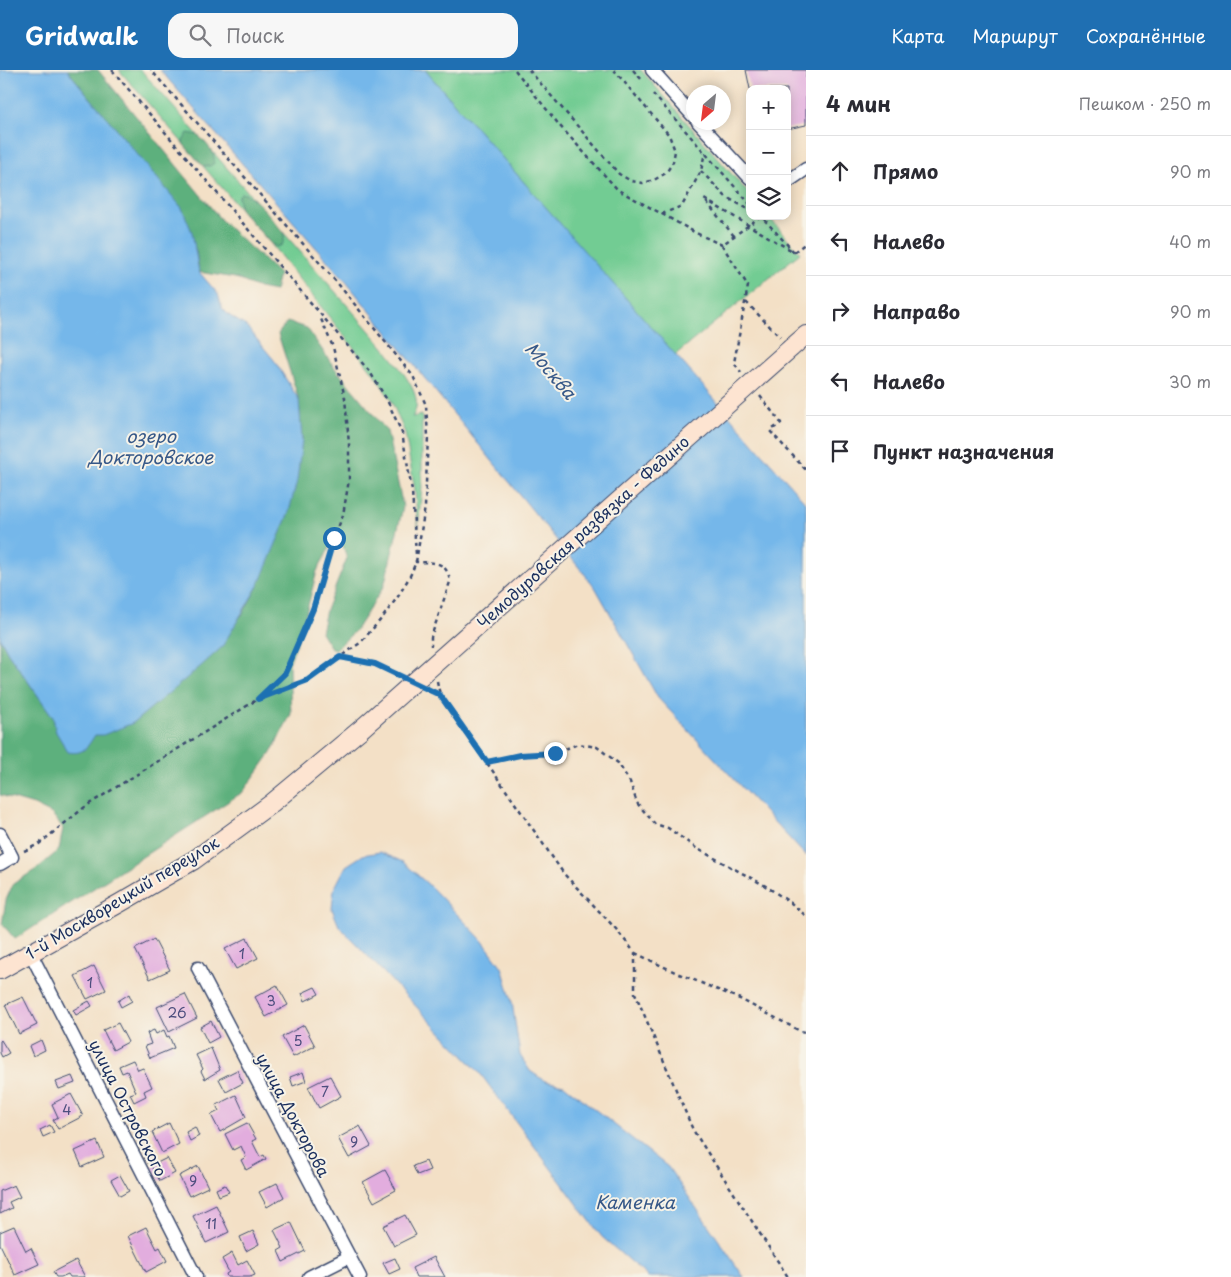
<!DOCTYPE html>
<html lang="ru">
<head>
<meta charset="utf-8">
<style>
  :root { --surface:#fff; --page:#f7f7f7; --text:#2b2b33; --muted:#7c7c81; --line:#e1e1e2; --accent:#1f6fb2 }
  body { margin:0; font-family:"Playpen Sans",sans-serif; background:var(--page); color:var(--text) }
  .controls { position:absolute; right:15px; top:15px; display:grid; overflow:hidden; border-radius:10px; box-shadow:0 2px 12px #0003 }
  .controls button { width:45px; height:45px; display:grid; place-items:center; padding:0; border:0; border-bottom:1px solid var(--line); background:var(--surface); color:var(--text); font:25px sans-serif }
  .compass { position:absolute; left:686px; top:15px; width:45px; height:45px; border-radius:50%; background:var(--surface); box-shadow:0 2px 12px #0003; rotate:208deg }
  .stop { position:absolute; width:15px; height:15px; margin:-11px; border:4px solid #1f6fb2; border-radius:50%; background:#fff }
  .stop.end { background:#1f6fb2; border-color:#fff; box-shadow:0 1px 5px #0008 }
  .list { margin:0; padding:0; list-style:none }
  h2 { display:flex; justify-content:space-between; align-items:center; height:65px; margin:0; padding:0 20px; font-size:21px }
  h2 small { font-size:16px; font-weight:400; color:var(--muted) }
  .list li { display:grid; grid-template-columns:32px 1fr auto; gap:15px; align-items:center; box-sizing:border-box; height:70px; padding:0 20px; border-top:1px solid var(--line) }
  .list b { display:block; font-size:19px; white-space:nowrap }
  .list em { font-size:16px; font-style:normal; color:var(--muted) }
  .icon { flex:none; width:28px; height:28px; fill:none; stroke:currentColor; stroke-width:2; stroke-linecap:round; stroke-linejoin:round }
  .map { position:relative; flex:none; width:806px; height:1207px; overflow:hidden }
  header { display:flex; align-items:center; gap:30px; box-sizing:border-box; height:70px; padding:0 25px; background:var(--accent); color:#fff }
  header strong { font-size:24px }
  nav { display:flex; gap:28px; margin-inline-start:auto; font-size:18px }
  .search { width:350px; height:45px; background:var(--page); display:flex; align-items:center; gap:12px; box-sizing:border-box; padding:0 18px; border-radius:15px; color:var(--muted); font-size:19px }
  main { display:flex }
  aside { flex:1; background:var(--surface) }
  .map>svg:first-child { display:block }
</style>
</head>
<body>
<header>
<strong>Gridwalk</strong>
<div class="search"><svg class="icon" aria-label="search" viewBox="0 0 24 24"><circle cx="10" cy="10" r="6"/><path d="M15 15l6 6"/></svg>Поиск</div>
<nav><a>Карта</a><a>Маршрут</a><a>Сохранённые</a></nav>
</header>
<main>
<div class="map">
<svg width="806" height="1207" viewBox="0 0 806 1207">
  <rect width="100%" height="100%" fill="#f7f3e8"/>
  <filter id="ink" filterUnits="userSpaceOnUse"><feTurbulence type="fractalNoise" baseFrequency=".02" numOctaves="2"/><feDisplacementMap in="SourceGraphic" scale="10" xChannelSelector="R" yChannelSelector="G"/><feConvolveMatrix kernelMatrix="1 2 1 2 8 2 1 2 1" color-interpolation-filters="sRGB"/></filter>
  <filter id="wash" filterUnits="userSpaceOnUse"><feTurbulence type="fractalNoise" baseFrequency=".0096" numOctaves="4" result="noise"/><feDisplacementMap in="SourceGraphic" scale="20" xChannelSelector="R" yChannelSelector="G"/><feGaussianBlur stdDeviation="1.12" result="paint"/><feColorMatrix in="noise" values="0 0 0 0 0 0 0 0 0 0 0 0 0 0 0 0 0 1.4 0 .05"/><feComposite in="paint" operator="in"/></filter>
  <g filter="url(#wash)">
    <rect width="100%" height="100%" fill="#f3e0c6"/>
    <!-- green -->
    <g fill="#72cc93" stroke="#467e78">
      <path d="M119 0H141L368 259C380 273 414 311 416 329 417 335 416 342 412 347L422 345V417L418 458 415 421 405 363 391 330 373 302 271 174Z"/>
      <polygon points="425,0 641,0 750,125 750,146 768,146 800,183 675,285"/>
    </g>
    <!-- forest -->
    <g fill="#5db07d" stroke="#3c706e">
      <polygon points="67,0 98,0 222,151 279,204 275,221 259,218 235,208 199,202 196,180 91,29"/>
      <path d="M188 63 198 65C205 73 216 81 214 93L210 96H203L184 75 183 71Z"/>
      <path d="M241 123C254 123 275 153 284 163V170L282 175 277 177 271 174 240 139 238 127Z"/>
      <polygon points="287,252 307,258 334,297 387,361 403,437 384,516 356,560 336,579 331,578 321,562 326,540 347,488 342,473 330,477 317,501 303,555 289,594 291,644 271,683 243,722 15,869 2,854 6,830 13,814 38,798 59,780 63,758 52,744 34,735 0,725 0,568 8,583 53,647 56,662 95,665 133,653 159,631 242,545 259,514 272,480 302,370 299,330 278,264"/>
    </g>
    <!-- water -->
    <g fill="#75b7ea" stroke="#4873a4">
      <path d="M0 0H67L182 138 192 162 199 202 218 224 222 238 230 246 246 256 274 290 299 330 302 370 297 411 288 445 259 514 222 577 201 596 133 653 103 665H95C87 677 84 685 68 682L56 662 53 647 8 583 0 568Z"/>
      <polygon points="160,0 425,0 806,433 806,786 658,628 595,517 347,213"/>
      <polygon points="380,782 403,792 431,817 482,870 502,897 512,932 520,985 530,1001 545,1011 564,1015 668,1097 744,1207 648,1207 602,1167 479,1002 339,856 332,839 334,819 346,796 363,785"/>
    </g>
    <g id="blocks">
      <!-- building -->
      <g fill="#e2adde">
        <polygon points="746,0 806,0 806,55 787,59 787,19 750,19"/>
        <polygon points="247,868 258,888 236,899 225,879"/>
        <polygon points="154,869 170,900 150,909 135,879"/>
        <polygon points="94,896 106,920 87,929 75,906"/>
        <polygon points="277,915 288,935 266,947 255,927"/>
        <polygon points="315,917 319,924 305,931 302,923"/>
        <polygon points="129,924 132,931 121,937 118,931"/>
        <polygon points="185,924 197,948 169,962 157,937"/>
        <polygon points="23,927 37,955 19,964 5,935"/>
        <polygon points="89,931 92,936 76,945 73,940"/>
        <polygon points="211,951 219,967 208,973 200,957"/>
        <polygon points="118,953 128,972 113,980 103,960"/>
        <polygon points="304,955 315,976 293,987 282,967"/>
        <polygon points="154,960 156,964 164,960 167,967 169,966 174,978 150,988 145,976 151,974 147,963"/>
        <polygon points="1,970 9,983 2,987 0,983 0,971"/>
        <polygon points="41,970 45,980 33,986 29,976"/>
        <polygon points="211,978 220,1000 205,1009 201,1001 203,999 196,985"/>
        <polygon points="133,990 138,1000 143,998 152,1017 144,1021 146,1026 134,1032 130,1024 136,1022 127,1001 122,1003 119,996"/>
        <polygon points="237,1000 243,1013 226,1022 219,1009"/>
        <polygon points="303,1002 306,1011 293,1016 290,1007"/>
        <polygon points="72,1006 75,1013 59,1019 56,1012"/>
        <polygon points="330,1006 341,1026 319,1038 308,1017"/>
        <polygon points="71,1024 83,1046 58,1059 53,1050 58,1047 52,1034"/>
        <polygon points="236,1025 246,1047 220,1062 211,1045 219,1041 216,1035"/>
        <polygon points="169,1053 179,1074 162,1083 152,1062"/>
        <polygon points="247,1053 256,1069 252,1071 260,1087 264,1085 266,1089 246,1100 241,1090 246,1087 241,1076 233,1080 225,1064"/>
        <polygon points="50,1055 54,1062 43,1067 40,1060"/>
        <polygon points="360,1056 371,1076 349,1088 338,1068"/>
        <polygon points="195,1057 199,1066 190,1071 186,1062"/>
        <polygon points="97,1071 104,1087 82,1097 75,1081"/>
        <polygon points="167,1088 175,1103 160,1111 151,1096"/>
        <polygon points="426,1091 430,1100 417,1105 413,1096"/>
        <polygon points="198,1096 208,1117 189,1126 179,1106"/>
        <polygon points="385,1100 396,1120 374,1132 363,1112"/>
        <polygon points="120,1105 129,1121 120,1126 111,1110"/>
        <polygon points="277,1113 284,1127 267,1137 259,1122"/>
        <polygon points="14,1115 20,1127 9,1132 12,1138 0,1144 0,1121"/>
        <polygon points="225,1115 229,1122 219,1126 216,1119"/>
        <polygon points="216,1135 229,1162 206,1173 193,1146"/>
        <polygon points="405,1145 416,1165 394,1176 383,1156"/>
        <polygon points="291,1152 305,1181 283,1192 278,1181 283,1178 274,1160"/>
        <polygon points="14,1156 26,1181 31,1178 39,1194 15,1205 0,1174 0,1162"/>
        <polygon points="146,1157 157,1179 160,1177 167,1191 146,1202 128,1166"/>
        <polygon points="253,1161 259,1174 246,1181 240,1167"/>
        <polygon points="232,1183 238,1195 247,1190 255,1205 250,1207 227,1207 226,1204 229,1202 222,1189"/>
        <polygon points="434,1187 445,1207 416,1207 412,1198"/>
        <polygon points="395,1188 400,1199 389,1204 383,1193"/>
        <polygon points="76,1190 85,1207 70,1207 68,1204 61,1207 56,1207 53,1202"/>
      </g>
    </g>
  </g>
  <g filter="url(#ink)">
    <use href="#blocks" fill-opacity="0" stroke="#3b4a6e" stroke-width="1"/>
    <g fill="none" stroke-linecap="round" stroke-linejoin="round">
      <!-- street casing -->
      <g stroke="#3b4a6e" stroke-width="15">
        <g id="street">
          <polyline points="652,0 694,47"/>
          <polyline points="698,52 750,108"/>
          <polyline points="787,112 806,99"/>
          <polyline points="0,764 12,787 0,794"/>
          <polyline points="31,884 196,1207"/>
          <polyline points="198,898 360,1207"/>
          <polyline points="309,1207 349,1187"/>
        </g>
      </g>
      <!-- secondary casing -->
      <g stroke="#3b4a6e" stroke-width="20">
        <g id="secondary">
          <polyline points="791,278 806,265"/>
          <polyline points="0,900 120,833 194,790 272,733 360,660"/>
        </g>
      </g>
      <!-- path -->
      <g stroke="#3b4a6e" stroke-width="2.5" stroke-dasharray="4 4" stroke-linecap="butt">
        <polyline points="112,0 370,302 387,330 402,363 412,421 416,485"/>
        <polyline points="515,0 560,56 618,120 662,144 682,136 701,101 705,82"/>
        <polyline points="529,0 619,104 631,111 643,113 654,110 666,103 673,92 675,81 669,65 614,0"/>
        <polyline points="633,0 642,10"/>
        <polyline points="653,24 750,134"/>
        <polyline points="701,101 726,127 750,140"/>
        <polyline points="662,144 696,163 722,175 761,146"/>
        <polyline points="722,175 748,216 734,293 741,302"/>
        <polyline points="794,182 806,173"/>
        <polyline points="746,232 780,267"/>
        <polyline points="760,326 781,353 770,361 806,400"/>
        <path d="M416 490V492C434 493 447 490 450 512L431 567V576"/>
        <polyline points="341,587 375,594 398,605"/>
        <polyline points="437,611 440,625"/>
        <polyline points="428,620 440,625 564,804 616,859 635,883 635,923 693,1060 788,1207"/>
        <polyline points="260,628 285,603 313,539 334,468 343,445 349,410 349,374 345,328 333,277 321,249"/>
        <polyline points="487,693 520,685 555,683 578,674 597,677 618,693 630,712 637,733 655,754 668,758 696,778 764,815 791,833 806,846"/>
        <polyline points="24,781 39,774 86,736 258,629 307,610 360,573 383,547 399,525 410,506 416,492 425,437 428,366 426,335 413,306 339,215 151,0"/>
        <polyline points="635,883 677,903 740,929 800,961 806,962"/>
      </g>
      <!-- street -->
      <use href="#street" stroke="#fff" stroke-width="12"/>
      <!-- secondary -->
      <use href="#secondary" stroke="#fde4d1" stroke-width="18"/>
      <!-- secondary-bridge casing -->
      <g stroke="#3b4a6e" stroke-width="20" stroke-linecap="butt">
        <polyline id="secondary-bridge" points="360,660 791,278"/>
      </g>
      <!-- path-bridge -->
      <polyline stroke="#3b4a6e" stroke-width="2.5" stroke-dasharray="4 4" stroke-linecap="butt" points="734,166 704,129 794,182 761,146"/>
      <!-- secondary-bridge -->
      <use href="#secondary-bridge" stroke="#fde4d1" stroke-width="18"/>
    </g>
  </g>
  <g fill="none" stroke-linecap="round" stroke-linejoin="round" filter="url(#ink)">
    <!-- route -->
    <polyline stroke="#1f6fb2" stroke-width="6" points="334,468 313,539 285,603 258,629 308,610 340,587 375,594 440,625 487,692 520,685 555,683"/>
  </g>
  <g text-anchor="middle" stroke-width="4" stroke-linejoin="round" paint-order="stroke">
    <!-- number labels -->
    <g font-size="14" fill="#4d4e7e">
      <text x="242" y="889">1</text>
      <text x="90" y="918">1</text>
      <text x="271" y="936">3</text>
      <text x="177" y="948">26</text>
      <text x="298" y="976">5</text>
      <text x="325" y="1027">7</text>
      <text x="67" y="1045">4</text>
      <text x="354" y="1077">9</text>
      <text x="193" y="1116">9</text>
      <text x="211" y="1159">11</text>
    </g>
    <!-- street labels -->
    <g font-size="16" fill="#1b2f5e" stroke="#f7f3e8">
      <text transform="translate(583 462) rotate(-42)" y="6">Чемодуровская развязка - Федино</text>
      <text transform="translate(122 828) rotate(-31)" y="6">1-й Москворецкий переулок</text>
      <text transform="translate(128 1038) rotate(63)" y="6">улица Островского</text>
      <text transform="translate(293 1045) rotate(62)" y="6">улица Докторова</text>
    </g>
    <!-- water labels -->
    <g font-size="18" font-style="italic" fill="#365888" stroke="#f7f3e8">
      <text transform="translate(550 301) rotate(50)" y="6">Москва</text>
      <text x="151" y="373">озеро<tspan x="151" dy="21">Докторовское</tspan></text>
      <text x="635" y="1139">Каменка</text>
    </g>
  </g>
</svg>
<div class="controls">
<button>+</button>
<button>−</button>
<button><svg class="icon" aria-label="layers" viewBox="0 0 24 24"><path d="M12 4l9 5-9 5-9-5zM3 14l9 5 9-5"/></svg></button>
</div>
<svg class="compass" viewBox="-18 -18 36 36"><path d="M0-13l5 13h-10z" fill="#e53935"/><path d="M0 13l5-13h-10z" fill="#7c7c81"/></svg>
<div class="stop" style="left:334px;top:468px"></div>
<div class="stop end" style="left:555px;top:683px"></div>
</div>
<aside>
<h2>4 мин<small>Пешком · 250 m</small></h2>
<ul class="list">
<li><svg class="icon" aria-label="ahead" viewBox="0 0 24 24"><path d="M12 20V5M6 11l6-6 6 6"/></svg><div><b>Прямо</b></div><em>90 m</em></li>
<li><svg class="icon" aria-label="left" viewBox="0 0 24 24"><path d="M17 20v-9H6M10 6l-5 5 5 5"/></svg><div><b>Налево</b></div><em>40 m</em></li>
<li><svg class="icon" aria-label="right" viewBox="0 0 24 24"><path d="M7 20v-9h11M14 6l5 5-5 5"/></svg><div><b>Направо</b></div><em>90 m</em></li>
<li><svg class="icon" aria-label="left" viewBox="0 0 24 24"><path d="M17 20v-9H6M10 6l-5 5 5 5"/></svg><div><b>Налево</b></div><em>30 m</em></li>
<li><svg class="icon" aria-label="arrive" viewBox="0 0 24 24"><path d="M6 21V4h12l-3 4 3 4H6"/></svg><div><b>Пункт назначения</b></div></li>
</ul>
</aside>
</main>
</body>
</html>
